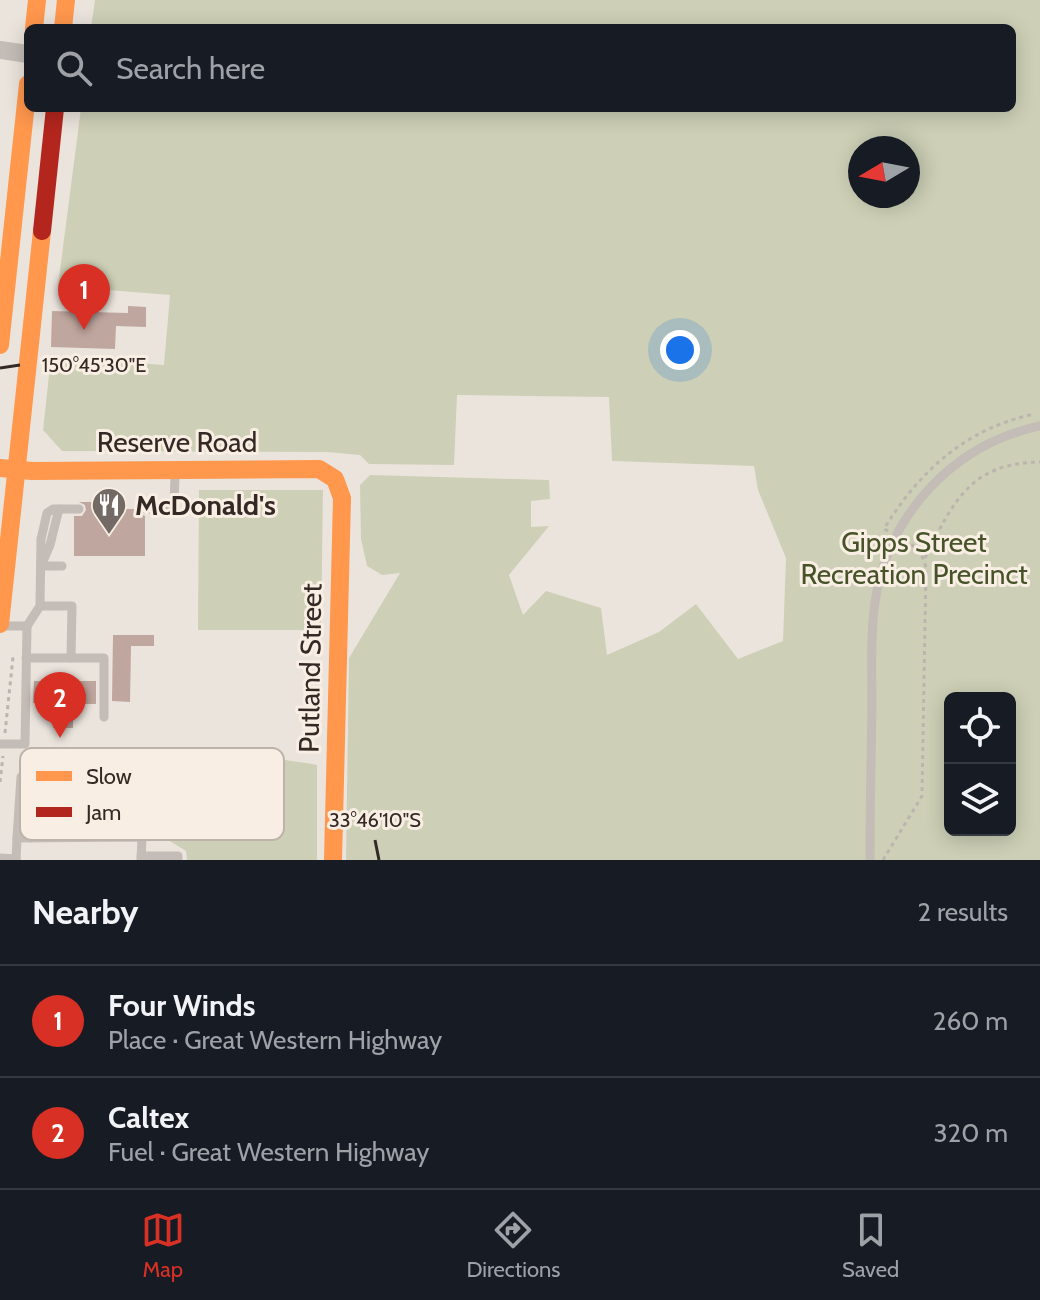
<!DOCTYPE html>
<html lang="en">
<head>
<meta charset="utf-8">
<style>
  :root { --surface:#171b24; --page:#20242c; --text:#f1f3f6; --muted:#9ea1a6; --line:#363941; --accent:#d93025 }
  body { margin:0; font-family:Cabin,sans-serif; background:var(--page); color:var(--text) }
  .controls { position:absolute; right:24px; bottom:24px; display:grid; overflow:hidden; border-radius:12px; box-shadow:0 4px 20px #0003 }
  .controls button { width:72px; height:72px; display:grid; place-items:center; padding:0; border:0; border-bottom:2px solid var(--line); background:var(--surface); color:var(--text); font:40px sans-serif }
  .compass { position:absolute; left:848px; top:136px; width:72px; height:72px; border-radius:50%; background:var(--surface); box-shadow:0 4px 20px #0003; rotate:260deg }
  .you { position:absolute; left:680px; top:350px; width:28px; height:28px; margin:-20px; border:6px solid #fff; border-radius:50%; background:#1a73e8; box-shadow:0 0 0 12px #1a73e833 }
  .badge { display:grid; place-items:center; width:52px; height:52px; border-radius:50%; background:var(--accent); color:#fff; font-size:26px; font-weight:700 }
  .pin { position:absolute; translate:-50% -66px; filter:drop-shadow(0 2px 4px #0008) }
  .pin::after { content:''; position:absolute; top:42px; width:28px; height:24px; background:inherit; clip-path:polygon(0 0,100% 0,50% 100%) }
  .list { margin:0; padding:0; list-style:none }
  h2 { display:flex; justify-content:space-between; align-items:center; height:104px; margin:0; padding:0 32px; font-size:34px }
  h2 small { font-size:26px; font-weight:400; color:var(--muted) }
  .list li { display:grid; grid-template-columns:52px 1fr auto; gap:24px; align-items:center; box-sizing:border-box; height:112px; padding:0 32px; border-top:2px solid var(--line) }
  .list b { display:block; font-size:30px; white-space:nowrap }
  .list p { margin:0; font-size:26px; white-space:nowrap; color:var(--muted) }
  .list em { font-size:26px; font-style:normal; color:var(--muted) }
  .icon { flex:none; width:44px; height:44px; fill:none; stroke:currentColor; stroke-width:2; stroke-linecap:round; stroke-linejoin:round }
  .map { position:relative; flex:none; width:1040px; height:860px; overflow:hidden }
  .search { position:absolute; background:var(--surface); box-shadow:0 4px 20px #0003; left:24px; right:24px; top:24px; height:88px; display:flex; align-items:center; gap:20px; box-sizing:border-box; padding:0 28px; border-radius:12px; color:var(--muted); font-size:30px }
  .sheet { height:328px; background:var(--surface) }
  nav { display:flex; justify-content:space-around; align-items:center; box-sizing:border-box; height:112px; border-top:2px solid var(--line); background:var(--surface); font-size:22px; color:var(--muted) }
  nav a { display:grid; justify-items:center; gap:4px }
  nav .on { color:var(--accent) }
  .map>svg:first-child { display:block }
</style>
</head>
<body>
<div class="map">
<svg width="1040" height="860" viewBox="0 0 1040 860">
  <rect width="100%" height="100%" fill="#ebe4dd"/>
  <!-- green -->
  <g fill="#cdd0b6" fill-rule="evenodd">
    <path d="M95 0H1040V860H346L349 658 400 573 382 575 367 566 361 539 360 485 370 475 549 480 550 499 531 501V527L549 526 509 575 523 615 546 591 601 608 607 655 659 632 696 604 738 659 783 641 786 558 758 490 754 466 612 461 609 397 457 395 454 465 369 464 360 455 327 452 62 451 43 430 51 357 164 365 170 295 58 286 81 108H1012V28H91ZM860 148H908V196H860ZM950 698H1010V830H950Z"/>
    <polygon points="199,490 323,490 321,630 198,630"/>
    <path d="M263 754C280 761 298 761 317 765V860H187L186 851 170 841 169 769H179L188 760C211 775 204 765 225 759 231 757 239 757 246 756L253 762Z"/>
  </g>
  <!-- building -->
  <g fill="#bfa69e">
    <polygon points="128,306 146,307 146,327 116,326 115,349 51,347 52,311 128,313"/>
    <polygon points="79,502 119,502 119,509 138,509 139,513 145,516 145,556 74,556 74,516 82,516 86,510 85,505"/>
    <polygon points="113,635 154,635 154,646 131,646 130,702 112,701"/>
    <polygon points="34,681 96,681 96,704 73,704 73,728 53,728 53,703 33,703"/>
  </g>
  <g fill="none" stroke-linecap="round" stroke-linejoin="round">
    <!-- path -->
    <g stroke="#bcb4af" stroke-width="3" stroke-dasharray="4 4" stroke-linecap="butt">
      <path d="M888 531 884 529C919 471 968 427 1035 414"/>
      <path d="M925 558C953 502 970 463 1040 462"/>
      <polyline points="5,733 13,657"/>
      <polyline points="0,782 3,756"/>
      <polyline points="883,860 922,796 926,567 920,551 905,540"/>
    </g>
    <!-- lane -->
    <g stroke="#c4bcb6" stroke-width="9">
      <polyline points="145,509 174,509 175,474"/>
      <polyline points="44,559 50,545 59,509"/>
      <polyline points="41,566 62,566"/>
      <polyline points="40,606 72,606 71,658"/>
      <polyline points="27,626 40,606 41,539 47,513 53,509 79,509"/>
      <polyline points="26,658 104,658 104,717"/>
      <polyline points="0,744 25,744 27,626 5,626"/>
      <path d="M17 838 21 777 37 773 125 772C148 791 142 810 142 837"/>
      <polyline points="31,838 32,783 37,773"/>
      <polyline points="141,856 178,856 178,860"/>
      <polyline points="0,858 16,859"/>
      <polyline points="16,860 17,838 142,837 141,860"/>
      <path d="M870 860C870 809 871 758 872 706 872 672 870 636 875 602 888 514 954 444 1040 426"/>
    </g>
    <!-- street -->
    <polyline stroke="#c4bcb6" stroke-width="18" points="0,50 28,54"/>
    <!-- slow -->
    <g stroke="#ff974d" stroke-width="18">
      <polyline points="34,28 37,0"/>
      <polyline points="63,28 66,0"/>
      <polyline points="0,345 28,84"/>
      <polyline points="0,468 32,471 319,469 335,479 342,498 333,860"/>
      <polyline points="0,624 42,231"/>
    </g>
    <!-- jam -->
    <polyline stroke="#b3261e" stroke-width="18" points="42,231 55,108"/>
  </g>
  <!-- ticks -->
  <path fill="none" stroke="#342925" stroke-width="3" d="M0 368 20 365M375 840 379 860"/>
  <!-- icons -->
  <defs>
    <g id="restaurant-pin" transform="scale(1.8)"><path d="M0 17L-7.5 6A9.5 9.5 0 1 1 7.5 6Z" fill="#746a65" stroke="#f9eee3"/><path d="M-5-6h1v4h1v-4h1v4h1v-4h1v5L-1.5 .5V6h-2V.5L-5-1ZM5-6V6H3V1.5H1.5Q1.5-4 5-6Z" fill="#fff"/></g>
  </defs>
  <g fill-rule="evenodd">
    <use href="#restaurant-pin" x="109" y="505"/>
  </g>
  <g text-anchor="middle" stroke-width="6" stroke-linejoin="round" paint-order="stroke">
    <!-- street labels -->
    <g font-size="28" fill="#342925" stroke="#f9eee3">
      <text x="177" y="452">Reserve Road</text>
      <text transform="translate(310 668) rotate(-89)" y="10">Putland Street</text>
    </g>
    <!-- poi labels -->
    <g font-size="28" font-weight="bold" fill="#342925" stroke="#f9eee3" text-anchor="start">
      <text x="135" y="515">McDonald's</text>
    </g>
    <!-- park labels -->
    <g font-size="28" fill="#465328" stroke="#f9eee3">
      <text x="914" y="552">Gipps Street<tspan x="914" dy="32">Recreation Precinct</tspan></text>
    </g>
  </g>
  <!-- legend -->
  <rect x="20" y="748" width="264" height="92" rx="12" fill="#f9eee3" stroke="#beb3aa" stroke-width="2"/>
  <rect x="36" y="771" width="36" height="10" fill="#ff974d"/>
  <rect x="36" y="807" width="36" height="10" fill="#b3261e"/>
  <g font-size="22" fill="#342925">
    <text x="86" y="784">Slow</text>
    <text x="86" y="820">Jam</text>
  </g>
  <g font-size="20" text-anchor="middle" fill="#342925" stroke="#f9eee3" stroke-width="6" stroke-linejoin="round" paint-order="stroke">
    <text x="94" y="372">150°45'30"E</text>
    <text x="375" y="827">33°46'10"S</text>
  </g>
</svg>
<div class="controls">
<button><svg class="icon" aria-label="locate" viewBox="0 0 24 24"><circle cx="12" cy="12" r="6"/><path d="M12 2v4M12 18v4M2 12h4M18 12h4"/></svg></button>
<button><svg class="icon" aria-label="layers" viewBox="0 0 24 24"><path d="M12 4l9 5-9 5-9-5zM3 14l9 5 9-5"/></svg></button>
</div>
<svg class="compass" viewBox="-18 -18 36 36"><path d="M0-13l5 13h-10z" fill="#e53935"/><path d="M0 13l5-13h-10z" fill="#9ea1a6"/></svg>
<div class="you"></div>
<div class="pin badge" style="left:84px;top:330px">1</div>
<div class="pin badge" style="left:60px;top:738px">2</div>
<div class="search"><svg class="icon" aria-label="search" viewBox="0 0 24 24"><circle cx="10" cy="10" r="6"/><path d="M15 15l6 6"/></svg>Search here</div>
</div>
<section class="sheet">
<h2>Nearby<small>2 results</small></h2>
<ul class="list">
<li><span class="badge">1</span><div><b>Four Winds</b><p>Place · Great Western Highway</p></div><em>260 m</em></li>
<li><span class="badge">2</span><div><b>Caltex</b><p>Fuel · Great Western Highway</p></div><em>320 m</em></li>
</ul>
</section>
<nav>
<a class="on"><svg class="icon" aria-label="map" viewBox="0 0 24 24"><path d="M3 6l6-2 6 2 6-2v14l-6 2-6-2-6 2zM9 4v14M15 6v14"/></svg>Map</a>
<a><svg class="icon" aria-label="directions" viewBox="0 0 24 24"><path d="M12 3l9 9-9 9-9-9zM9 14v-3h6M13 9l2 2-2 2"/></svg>Directions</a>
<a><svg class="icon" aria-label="saved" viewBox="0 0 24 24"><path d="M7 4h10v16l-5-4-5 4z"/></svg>Saved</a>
</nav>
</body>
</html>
